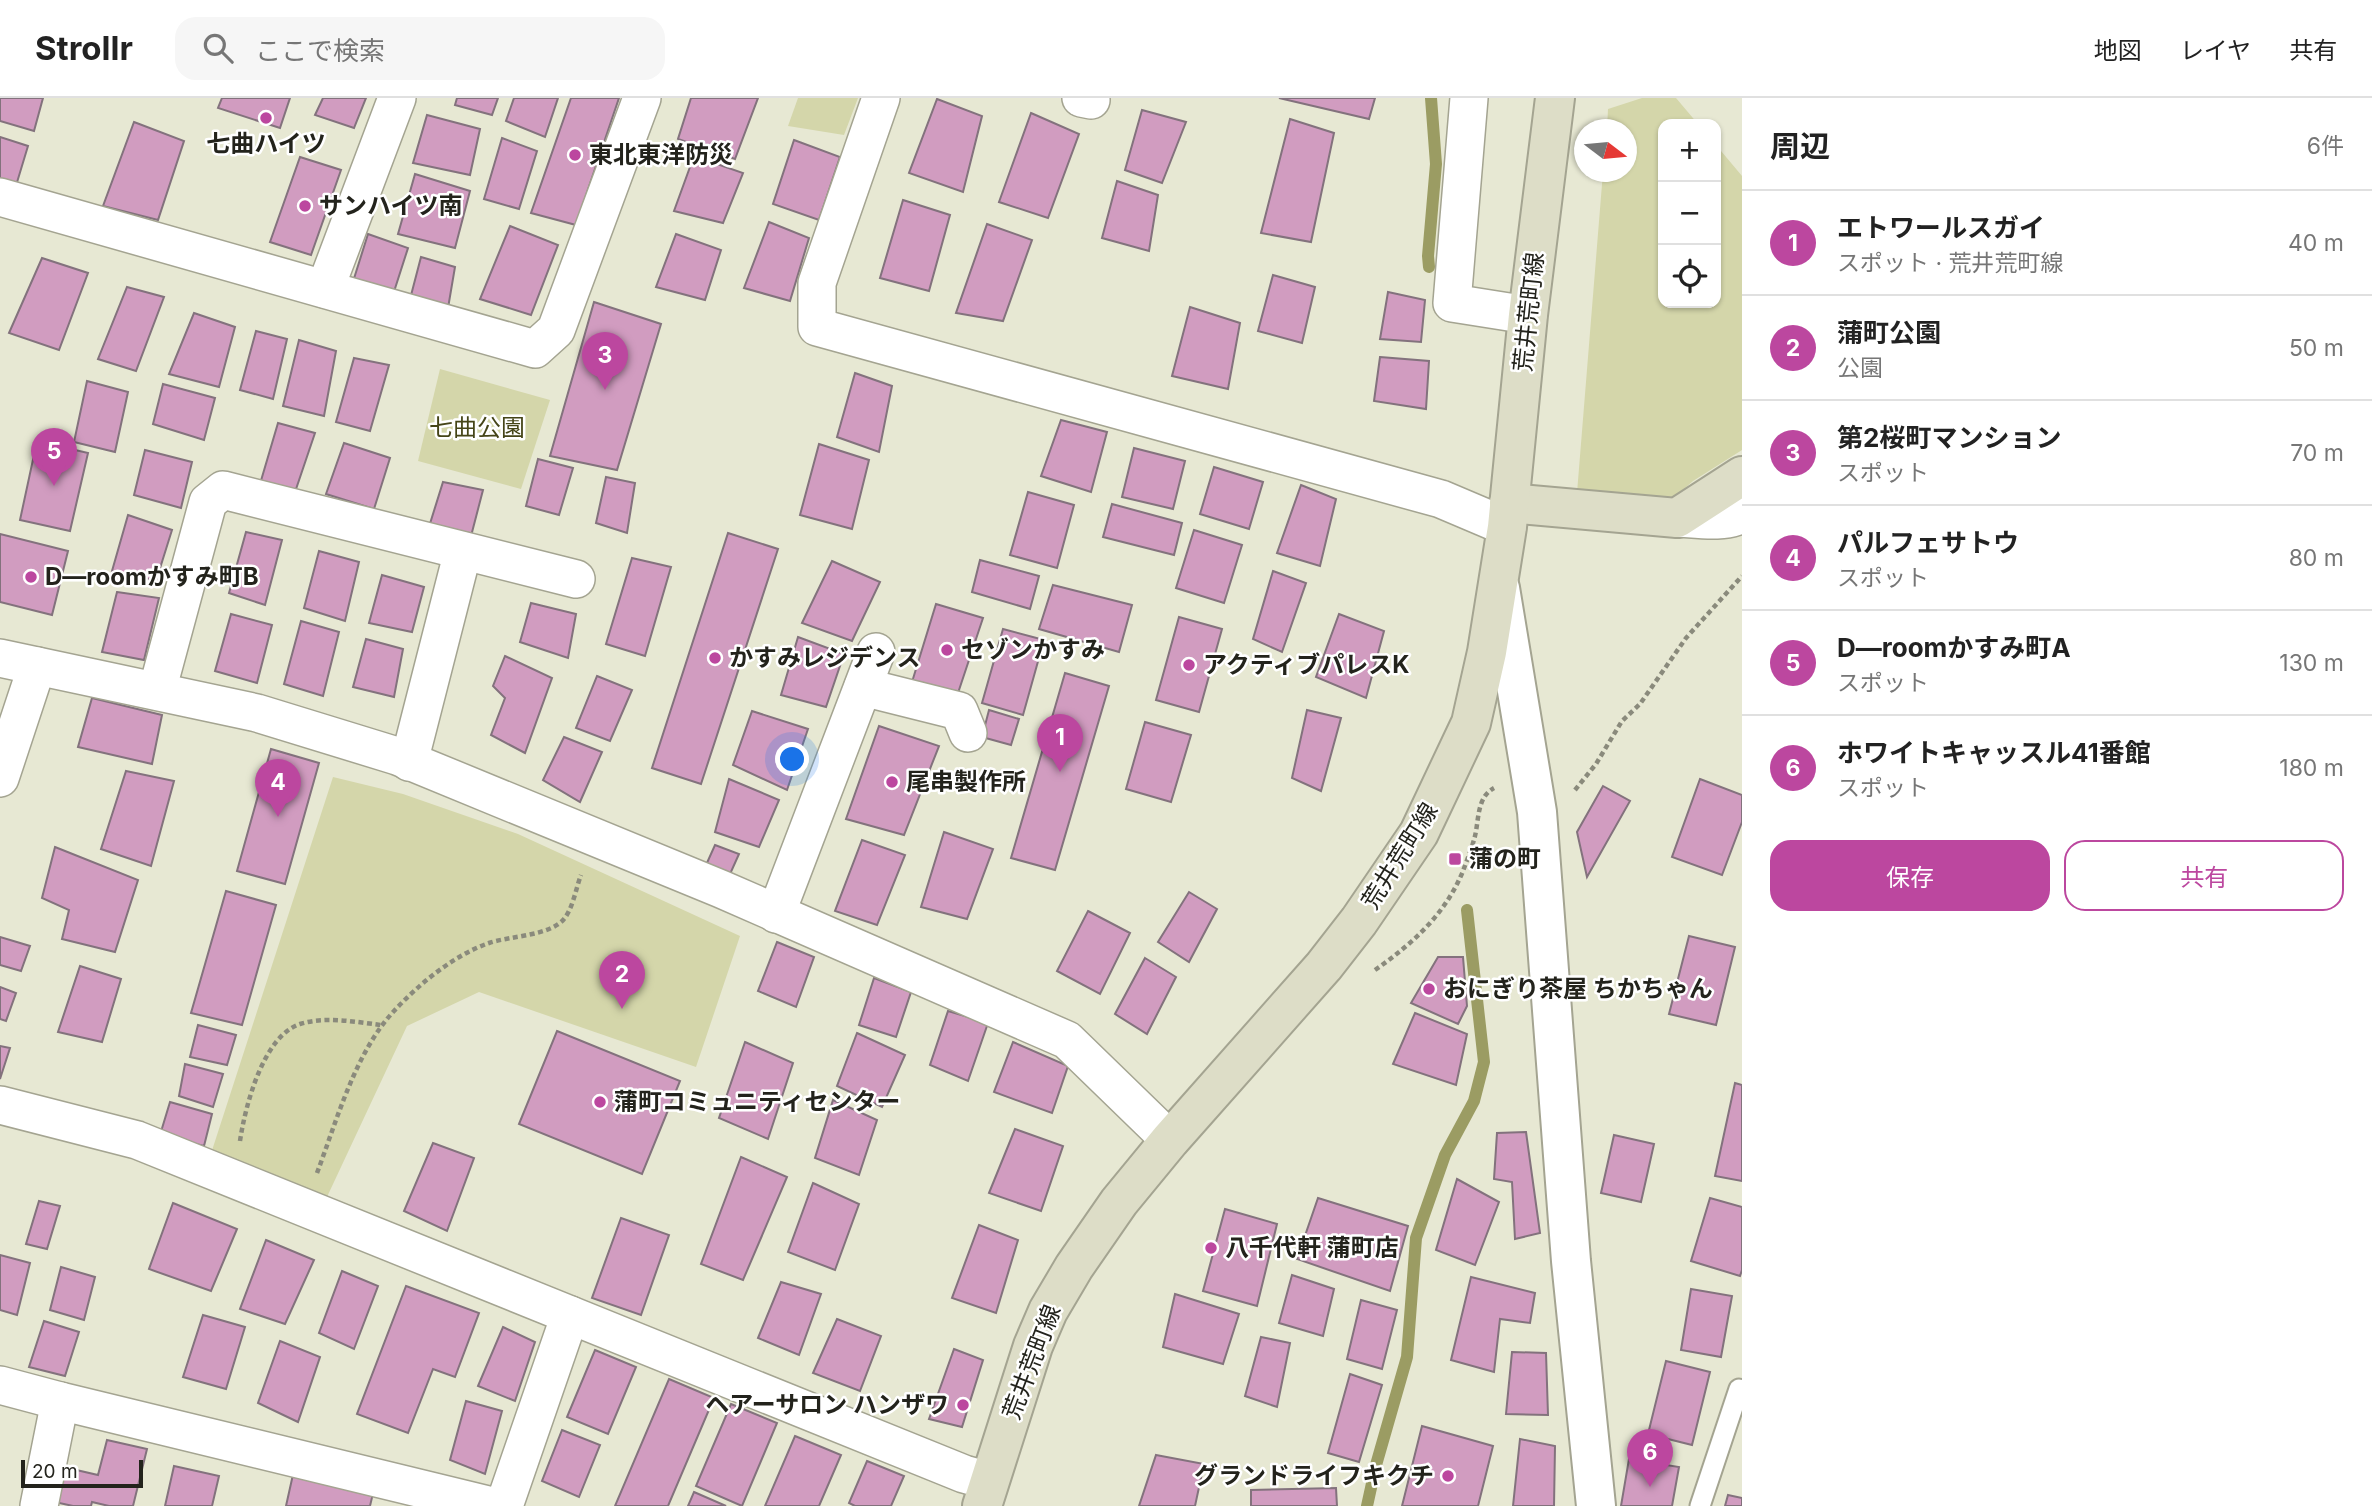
<!DOCTYPE html>
<html lang="ja">
<head>
<meta charset="utf-8">
<style>
  :root { --surface:#fff; --page:#f6f6f6; --text:#222; --muted:#767676; --line:#e0e0e0; --accent:#bc479f }
  body { margin:0; font-family:Inter,"Noto Sans JP",sans-serif; background:var(--page); color:var(--text) }
  .controls { position:absolute; right:21px; top:21px; display:grid; overflow:hidden; border-radius:14px; box-shadow:0 2px 5px #0004 }
  .controls button { width:63px; height:63px; display:grid; place-items:center; padding:0; border:0; border-bottom:2px solid var(--line); background:var(--surface); color:var(--text); font:35px sans-serif }
  .compass { position:absolute; left:1574px; top:21px; width:63px; height:63px; border-radius:50%; background:var(--surface); box-shadow:0 2px 5px #0004; rotate:106deg }
  .scale { position:absolute; left:21px; bottom:18px; width:122px; box-sizing:border-box; padding-left:7px; border:4px solid #23231c; border-top:0; font-size:19px; line-height:24px; white-space:nowrap; color:#23231c; -webkit-text-stroke:5px #fff; paint-order:stroke }
  .you { position:absolute; left:793px; top:662px; width:24px; height:24px; margin:-18px; border:5px solid #fff; border-radius:50%; background:#1a73e8; box-shadow:0 0 0 10px #1a73e833 }
  .badge { display:grid; place-items:center; width:46px; height:46px; border-radius:50%; background:var(--accent); color:#fff; font-size:23px; font-weight:700 }
  .pin { position:absolute; translate:-50% -58px; filter:drop-shadow(0 2px 4px #0008) }
  .pin::after { content:''; position:absolute; top:37px; width:24px; height:21px; background:inherit; clip-path:polygon(0 0,100% 0,50% 100%) }
  .list { margin:0; padding:0; list-style:none }
  h2 { display:flex; justify-content:space-between; align-items:center; height:91px; margin:0; padding:0 28px; font-size:30px }
  h2 small { font-size:23px; font-weight:400; color:var(--muted) }
  .list li { display:grid; grid-template-columns:46px 1fr auto; gap:21px; align-items:center; box-sizing:border-box; height:105px; padding:0 28px; border-top:2px solid var(--line) }
  .list b { display:block; font-size:26px; white-space:nowrap }
  .list p { margin:0; font-size:23px; white-space:nowrap; color:var(--muted) }
  .list em { font-size:23px; font-style:normal; color:var(--muted) }
  .actions { display:flex; gap:14px; padding:21px 28px }
  .actions a { flex:1; padding:16px 0; border:2px solid var(--accent); border-radius:21px; text-align:center; font-size:24px; color:var(--accent) }
  .actions .main { background:var(--accent); color:#fff }
  .icon { flex:none; width:38px; height:38px; fill:none; stroke:currentColor; stroke-width:2; stroke-linecap:round; stroke-linejoin:round }
  .map { position:relative; flex:none; width:1742px; height:1408px; overflow:hidden }
  header { display:flex; align-items:center; gap:42px; box-sizing:border-box; height:98px; padding:0 35px; background:var(--surface); border-bottom:2px solid var(--line) }
  header strong { font-size:33px }
  nav { display:flex; gap:38px; margin-inline-start:auto; font-size:24px }
  .search { width:490px; height:63px; background:var(--page); display:flex; align-items:center; gap:18px; box-sizing:border-box; padding:0 24px; border-radius:21px; color:var(--muted); font-size:26px }
  main { display:flex }
  aside { flex:1; background:var(--surface) }
  .map>svg:first-child { display:block }
</style>
</head>
<body>
<header>
<strong>Strollr</strong>
<div class="search"><svg class="icon" aria-label="search" viewBox="0 0 24 24"><circle cx="10" cy="10" r="6"/><path d="M15 15l6 6"/></svg>ここで検索</div>
<nav><a>地図</a><a>レイヤ</a><a>共有</a></nav>
</header>
<main>
<div class="map">
<svg width="1742" height="1408" viewBox="0 0 1742 1408">
  <rect width="100%" height="100%" fill="#e7e8d3"/>
  <!-- green -->
  <g fill="#d4d6aa">
    <polygon points="798,0 858,0 844,37 788,28"/>
    <polygon points="1642,0 1676,0 1698,26 1663,26 1663,205 1716,205 1716,47 1742,78 1742,352 1693,383 1669,404 1577,395 1603,74 1626,74 1626,32 1607,31 1608,11"/>
    <polygon points="440,271 550,302 521,391 418,363"/>
    <polygon points="333,679 403,696 518,736 740,838 696,969 479,894 407,928 319,1116 206,1071"/>
  </g>
  <g fill="none" stroke-linecap="round" stroke-linejoin="round">
    <!-- stream -->
    <g stroke="#9b9c63" stroke-width="12">
      <polyline points="1429,169 1428,158 1436,66 1431,0"/>
      <polyline points="1367,1408 1376,1367 1407,1259 1416,1140 1445,1057 1474,1003 1484,964 1467,812"/>
    </g>
  </g>
  <!-- building -->
  <g fill="#d19cc0" stroke="#83727d" stroke-width="2">
    <polygon points="0,0 43,0 34,33 0,23"/>
    <polygon points="222,0 290,0 280,30 218,10"/>
    <polygon points="323,0 366,0 354,30 315,17"/>
    <polygon points="457,0 498,0 492,17 455,7"/>
    <polygon points="514,0 558,0 545,39 506,23"/>
    <polygon points="571,0 619,0 576,127 531,115"/>
    <polygon points="691,0 758,0 735,61 678,41"/>
    <polygon points="1279,0 1375,0 1369,21"/>
    <polygon points="937,1 982,18 963,94 909,75"/>
    <polygon points="1142,12 1186,24 1162,85 1125,72"/>
    <polygon points="1031,15 1079,36 1048,120 999,104"/>
    <polygon points="427,17 480,31 470,77 413,65"/>
    <polygon points="1290,21 1334,35 1311,144 1261,135"/>
    <polygon points="134,24 184,43 158,122 103,108"/>
    <polygon points="0,39 28,48 15,91 0,85"/>
    <polygon points="502,40 537,53 519,111 484,101"/>
    <polygon points="794,42 840,59 819,122 773,106"/>
    <polygon points="694,58 743,75 723,125 674,113"/>
    <polygon points="300,59 341,72 311,157 270,144"/>
    <polygon points="415,76 470,93 455,150 398,136"/>
    <polygon points="1117,83 1158,97 1149,153 1102,140"/>
    <polygon points="903,102 950,117 929,193 880,180"/>
    <polygon points="769,124 809,140 790,203 744,190"/>
    <polygon points="987,126 1032,142 1003,223 956,215"/>
    <polygon points="510,128 558,147 531,217 480,201"/>
    <polygon points="368,136 408,150 391,203 351,190"/>
    <polygon points="676,136 721,152 705,202 656,189"/>
    <polygon points="421,159 455,169 447,216 409,205"/>
    <polygon points="42,160 88,175 59,252 9,235"/>
    <polygon points="1273,177 1315,189 1302,245 1258,233"/>
    <polygon points="127,189 164,199 136,273 98,261"/>
    <polygon points="1388,194 1425,202 1421,244 1380,241"/>
    <polygon points="594,204 661,226 617,372 550,358"/>
    <polygon points="1190,209 1240,225 1228,291 1172,278"/>
    <polygon points="194,215 235,229 219,289 169,276"/>
    <polygon points="256,233 287,241 273,301 240,292"/>
    <polygon points="299,242 336,253 324,318 283,308"/>
    <polygon points="1380,259 1429,263 1426,311 1374,303"/>
    <polygon points="354,260 389,267 370,333 336,324"/>
    <polygon points="855,275 892,288 879,354 837,339"/>
    <polygon points="87,283 128,294 115,354 74,344"/>
    <polygon points="163,286 215,300 204,342 153,326"/>
    <polygon points="1061,322 1107,334 1091,394 1041,378"/>
    <polygon points="278,325 315,335 295,394 260,386"/>
    <polygon points="37,343 88,355 70,433 20,422"/>
    <polygon points="344,345 390,360 374,411 326,396"/>
    <polygon points="819,346 869,362 852,431 800,417"/>
    <polygon points="1134,350 1185,363 1173,411 1122,399"/>
    <polygon points="145,352 192,364 181,410 134,397"/>
    <polygon points="538,361 573,370 559,417 526,408"/>
    <polygon points="1214,369 1263,384 1249,431 1200,416"/>
    <polygon points="606,379 635,385 627,435 596,425"/>
    <polygon points="443,384 483,392 470,442 428,432"/>
    <polygon points="1301,387 1336,401 1320,468 1277,455"/>
    <polygon points="1028,394 1074,407 1057,470 1010,457"/>
    <polygon points="1112,406 1182,425 1174,457 1103,439"/>
    <polygon points="128,417 172,432 156,483 112,473"/>
    <polygon points="1194,432 1242,447 1224,505 1176,490"/>
    <polygon points="246,434 282,442 265,507 229,495"/>
    <polygon points="728,435 778,451 701,686 652,670"/>
    <polygon points="0,436 68,453 52,517 0,504"/>
    <polygon points="319,453 359,464 345,523 304,510"/>
    <polygon points="632,460 671,469 645,558 606,546"/>
    <polygon points="980,462 1039,478 1030,511 972,494"/>
    <polygon points="832,463 880,484 852,543 802,525"/>
    <polygon points="1273,473 1306,485 1282,554 1253,541"/>
    <polygon points="382,477 424,489 412,534 369,525"/>
    <polygon points="1053,487 1132,507 1119,554 1039,531"/>
    <polygon points="117,494 159,500 144,562 102,554"/>
    <polygon points="531,505 576,516 568,560 520,544"/>
    <polygon points="936,506 983,520 957,598 912,584"/>
    <polygon points="231,516 272,527 257,585 215,573"/>
    <polygon points="1339,516 1384,533 1366,600 1316,579"/>
    <polygon points="1179,519 1222,531 1199,614 1156,602"/>
    <polygon points="301,523 339,534 323,598 284,586"/>
    <polygon points="1003,531 1044,542 1023,617 982,605"/>
    <polygon points="798,539 844,556 826,609 781,597"/>
    <polygon points="366,541 403,551 394,599 353,589"/>
    <polygon points="505,558 552,580 525,655 491,637 505,600 493,588"/>
    <polygon points="1065,575 1109,588 1055,772 1011,760"/>
    <polygon points="597,578 632,592 610,643 576,630"/>
    <polygon points="92,600 162,617 152,666 78,649"/>
    <polygon points="989,612 1019,621 1011,647 982,639"/>
    <polygon points="1307,612 1341,620 1321,693 1292,680"/>
    <polygon points="752,613 808,631 787,692 733,667"/>
    <polygon points="1145,624 1191,637 1171,704 1126,691"/>
    <polygon points="879,628 939,648 904,737 846,721"/>
    <polygon points="564,639 602,654 580,704 543,682"/>
    <polygon points="271,651 319,665 285,786 237,773"/>
    <polygon points="126,673 174,683 151,768 101,751"/>
    <polygon points="729,681 779,702 759,749 715,734"/>
    <polygon points="1700,681 1742,697 1742,724 1722,777 1672,759"/>
    <polygon points="1603,688 1630,703 1587,779 1577,734"/>
    <polygon points="944,734 993,751 967,821 921,809"/>
    <polygon points="862,742 905,757 877,827 835,813"/>
    <polygon points="715,747 739,756 726,785 702,776"/>
    <polygon points="55,749 138,782 115,854 62,841 69,812 42,800"/>
    <polygon points="226,793 276,807 242,927 191,915"/>
    <polygon points="1189,794 1217,811 1189,864 1158,844"/>
    <polygon points="1088,813 1130,835 1100,896 1057,873"/>
    <polygon points="1689,838 1735,849 1716,927 1669,916"/>
    <polygon points="0,839 30,848 21,873 0,867"/>
    <polygon points="777,844 814,859 796,909 758,893"/>
    <polygon points="1438,859 1463,859 1467,908 1458,926 1411,905"/>
    <polygon points="1145,860 1176,879 1147,936 1115,916"/>
    <polygon points="80,868 121,881 102,944 58,934"/>
    <polygon points="874,880 911,894 896,939 859,927"/>
    <polygon points="0,889 16,895 6,923 0,921"/>
    <polygon points="948,913 988,925 968,983 930,967"/>
    <polygon points="1415,915 1467,936 1456,987 1393,966"/>
    <polygon points="198,927 236,937 227,967 190,959"/>
    <polygon points="557,933 680,983 642,1076 519,1026"/>
    <polygon points="857,935 905,957 882,1009 837,988"/>
    <polygon points="745,944 793,965 768,1041 719,1020"/>
    <polygon points="1013,944 1068,968 1052,1015 994,994"/>
    <polygon points="0,948 10,950 0,981"/>
    <polygon points="185,966 223,976 213,1009 179,998"/>
    <polygon points="1735,985 1742,987 1742,1083 1715,1078"/>
    <polygon points="833,1002 877,1022 859,1077 815,1060"/>
    <polygon points="170,1004 212,1016 204,1048 160,1037"/>
    <polygon points="1015,1031 1063,1048 1041,1113 989,1095"/>
    <polygon points="1526,1034 1540,1135 1515,1141 1512,1084 1494,1081 1497,1035"/>
    <polygon points="1614,1037 1654,1046 1641,1104 1601,1095"/>
    <polygon points="433,1045 474,1060 447,1133 404,1113"/>
    <polygon points="741,1059 787,1079 743,1182 701,1166"/>
    <polygon points="1457,1081 1499,1104 1475,1167 1436,1152"/>
    <polygon points="813,1085 859,1106 835,1172 788,1154"/>
    <polygon points="1318,1100 1408,1128 1390,1193 1297,1161"/>
    <polygon points="1710,1100 1742,1109 1742,1172 1740,1178 1691,1163"/>
    <polygon points="39,1103 60,1108 47,1151 26,1146"/>
    <polygon points="173,1105 237,1131 211,1193 149,1171"/>
    <polygon points="1225,1111 1277,1126 1257,1208 1203,1193"/>
    <polygon points="621,1120 669,1137 641,1217 592,1200"/>
    <polygon points="979,1127 1018,1142 996,1215 952,1200"/>
    <polygon points="266,1142 314,1162 285,1226 240,1211"/>
    <polygon points="0,1157 30,1165 17,1217 0,1212"/>
    <polygon points="61,1169 95,1179 84,1222 50,1212"/>
    <polygon points="342,1173 378,1188 354,1251 319,1235"/>
    <polygon points="1292,1177 1334,1191 1323,1238 1279,1225"/>
    <polygon points="1471,1179 1535,1195 1530,1225 1500,1221 1494,1274 1451,1262"/>
    <polygon points="781,1184 821,1196 799,1257 758,1240"/>
    <polygon points="406,1188 479,1215 455,1279 433,1271 408,1335 357,1316"/>
    <polygon points="1691,1191 1732,1198 1721,1259 1681,1252"/>
    <polygon points="1175,1196 1239,1216 1223,1266 1163,1249"/>
    <polygon points="1361,1202 1397,1212 1382,1271 1347,1261"/>
    <polygon points="203,1217 245,1229 226,1291 183,1279"/>
    <polygon points="837,1221 881,1238 860,1293 813,1275"/>
    <polygon points="44,1223 79,1234 65,1278 29,1269"/>
    <polygon points="503,1229 535,1244 515,1303 478,1288"/>
    <polygon points="1261,1239 1290,1245 1277,1309 1245,1298"/>
    <polygon points="280,1243 320,1259 298,1324 258,1305"/>
    <polygon points="954,1251 983,1262 962,1329 929,1321"/>
    <polygon points="595,1252 636,1269 608,1336 567,1319"/>
    <polygon points="1512,1254 1546,1255 1548,1317 1506,1316"/>
    <polygon points="1666,1263 1710,1274 1692,1347 1648,1336"/>
    <polygon points="1350,1276 1382,1287 1359,1364 1328,1355"/>
    <polygon points="669,1281 714,1300 668,1408 615,1408"/>
    <polygon points="466,1303 502,1313 485,1376 450,1362"/>
    <polygon points="731,1306 777,1325 742,1408 696,1388"/>
    <polygon points="1422,1328 1493,1348 1478,1408 1402,1408"/>
    <polygon points="562,1332 600,1347 579,1399 542,1383"/>
    <polygon points="795,1338 841,1357 819,1408 765,1408"/>
    <polygon points="1520,1341 1555,1348 1554,1408 1513,1408"/>
    <polygon points="107,1342 147,1351 133,1408 109,1408 92,1404 91,1408 73,1408 50,1403 59,1368 98,1377"/>
    <polygon points="1156,1357 1204,1366 1195,1408 1139,1408"/>
    <polygon points="1629,1361 1679,1369 1672,1408 1621,1408"/>
    <polygon points="867,1363 904,1378 891,1408 855,1408 849,1405"/>
    <polygon points="174,1368 219,1378 212,1408 165,1408"/>
    <polygon points="294,1372 374,1391 370,1408 286,1408"/>
    <polygon points="1336,1390 1337,1408 1251,1408 1251,1392"/>
    <polygon points="694,1394 726,1408 688,1408"/>
    <polygon points="1728,1397 1742,1400 1742,1408 1725,1408"/>
  </g>
  <g fill="none" stroke-linecap="round" stroke-linejoin="round">
    <!-- service casing -->
    <g stroke="#a4a491" stroke-width="23">
      <polyline id="service" points="1700,1408 1739,1291"/>
    </g>
    <!-- minor casing -->
    <g stroke="#a4a491" stroke-width="40">
      <g id="minor">
        <polyline points="881,0 817,185 817,229 1441,401 1507,429"/>
        <polyline points="1081,0 1091,2"/>
        <polyline points="1469,0 1452,205 1528,217"/>
        <polyline points="0,99 535,251 556,232 642,0"/>
        <polyline points="325,191 397,0"/>
        <path d="M1677 420C1697 421 1724 426 1742 416"/>
        <polyline points="0,560 257,615 397,658 721,791 1067,942 1170,1042"/>
        <polyline points="863,589 959,613 968,635"/>
        <polyline points="157,593 208,404 223,392 576,481"/>
        <polyline points="409,664 463,453"/>
        <polyline points="0,680 37,568"/>
        <polyline points="776,816 876,554"/>
        <polyline points="0,1007 137,1042 964,1376 989,1383"/>
        <polyline points="0,1287 60,1303 492,1408"/>
        <polyline points="39,1408 60,1303"/>
        <polyline points="504,1408 570,1217"/>
      </g>
    </g>
    <!-- tertiary casing -->
    <g stroke="#a4a491" stroke-width="42">
      <polyline id="tertiary" points="1500,490 1537,714 1571,1163 1596,1408"/>
    </g>
    <!-- secondary casing -->
    <g stroke="#a4a491" stroke-width="42">
      <g id="secondary">
        <polyline points="1509,405 1677,420 1742,378"/>
        <polyline points="982,1408 1033,1248 1048,1213 1074,1169 1119,1104 1170,1042 1324,868 1359,823 1419,735 1471,625 1487,554 1507,429 1528,217 1555,0"/>
      </g>
    </g>
    <!-- path -->
    <g stroke="#8a8a7c" stroke-width="4.5" stroke-dasharray="5 3.5" stroke-linecap="butt">
      <polyline points="1575,692 1596,666 1622,623 1640,606 1686,540 1742,478"/>
      <path d="M1375 872C1412 846 1445 817 1463 773 1467 762 1472 750 1475 738 1479 721 1477 699 1494 690"/>
      <path d="M240 1043C245 1009 263 938 300 926 325 918 356 924 381 927"/>
      <path d="M317 1075C337 1022 355 955 394 913 419 886 454 857 489 845 509 838 550 838 564 821 573 810 576 790 581 777"/>
    </g>
    <!-- service -->
    <use href="#service" stroke="#fff" stroke-width="19"/>
    <!-- minor -->
    <use href="#minor" stroke="#fff" stroke-width="37"/>
    <!-- tertiary -->
    <use href="#tertiary" stroke="#fff" stroke-width="38"/>
    <!-- secondary -->
    <use href="#secondary" stroke="#ddddc7" stroke-width="38"/>
  </g>
  <!-- markers -->
  <g fill="#bc479f" stroke="#fff" stroke-width="2.5">
    <circle cx="266" cy="20" r="7"/>
    <circle cx="575" cy="57" r="7"/>
    <circle cx="305" cy="108" r="7"/>
    <circle cx="31" cy="479" r="7"/>
    <circle cx="947" cy="552" r="7"/>
    <circle cx="715" cy="560" r="7"/>
    <circle cx="1189" cy="567" r="7"/>
    <circle cx="892" cy="684" r="7"/>
    <rect x="1448" y="754" width="14" height="14" rx="3.5"/>
    <circle cx="1429" cy="891" r="7"/>
    <circle cx="600" cy="1004" r="7"/>
    <circle cx="1211" cy="1150" r="7"/>
    <circle cx="963" cy="1307" r="7"/>
    <circle cx="1448" cy="1378" r="7"/>
  </g>
  <g text-anchor="middle" stroke-width="5" stroke-linejoin="round" paint-order="stroke">
    <!-- poi labels -->
    <g font-size="24" font-weight="bold" fill="#23231c" stroke="#fff" text-anchor="start">
      <text x="266" y="54" text-anchor="middle">七曲ハイツ</text>
      <text x="589" y="65">東北東洋防災</text>
      <text x="319" y="116">サンハイツ南</text>
      <text x="45" y="487">D―roomかすみ町B</text>
      <text x="961" y="560">セゾンかすみ</text>
      <text x="729" y="568">かすみレジデンス</text>
      <text x="1203" y="575">アクティブパレスK</text>
      <text x="906" y="692">尾串製作所</text>
      <text x="1469" y="769">蒲の町</text>
      <text x="1443" y="899">おにぎり茶屋 ちかちゃん</text>
      <text x="614" y="1012">蒲町コミュニティセンター</text>
      <text x="1225" y="1158">八千代軒 蒲町店</text>
      <text x="949" y="1315" text-anchor="end">ヘアーサロン ハンザワ</text>
      <text x="1434" y="1386" text-anchor="end">グランドライフキクチ</text>
    </g>
    <!-- street labels -->
    <g font-size="24" fill="#23231c" stroke="#fff">
      <text transform="translate(1529 214) rotate(-84)" y="8">荒井荒町線</text>
      <text transform="translate(1400 758) rotate(-58)" y="8">荒井荒町線</text>
      <text transform="translate(1032 1264) rotate(-69)" y="8">荒井荒町線</text>
    </g>
    <!-- park labels -->
    <g font-size="24" fill="#454518" stroke="#fff">
      <text x="477" y="338">七曲公園</text>
    </g>
  </g>
</svg>
<div class="controls">
<button>+</button>
<button>−</button>
<button><svg class="icon" aria-label="locate" viewBox="0 0 24 24"><circle cx="12" cy="12" r="6"/><path d="M12 2v4M12 18v4M2 12h4M18 12h4"/></svg></button>
</div>
<svg class="compass" viewBox="-18 -18 36 36"><path d="M0-13l5 13h-10z" fill="#e53935"/><path d="M0 13l5-13h-10z" fill="#767676"/></svg>
<div class="scale">20 m</div>
<div class="you"></div>
<div class="pin badge" style="left:1060px;top:674px">1</div>
<div class="pin badge" style="left:622px;top:911px">2</div>
<div class="pin badge" style="left:605px;top:292px">3</div>
<div class="pin badge" style="left:278px;top:719px">4</div>
<div class="pin badge" style="left:54px;top:388px">5</div>
<div class="pin badge" style="left:1650px;top:1389px">6</div>
</div>
<aside>
<h2>周辺<small>6件</small></h2>
<ul class="list">
<li><span class="badge">1</span><div><b>エトワールスガイ</b><p>スポット · 荒井荒町線</p></div><em>40 m</em></li>
<li><span class="badge">2</span><div><b>蒲町公園</b><p>公園</p></div><em>50 m</em></li>
<li><span class="badge">3</span><div><b>第2桜町マンション</b><p>スポット</p></div><em>70 m</em></li>
<li><span class="badge">4</span><div><b>パルフェサトウ</b><p>スポット</p></div><em>80 m</em></li>
<li><span class="badge">5</span><div><b>D―roomかすみ町A</b><p>スポット</p></div><em>130 m</em></li>
<li><span class="badge">6</span><div><b>ホワイトキャッスル41番館</b><p>スポット</p></div><em>180 m</em></li>
</ul>
<div class="actions"><a class="main">保存</a><a>共有</a></div>
</aside>
</main>
</body>
</html>
